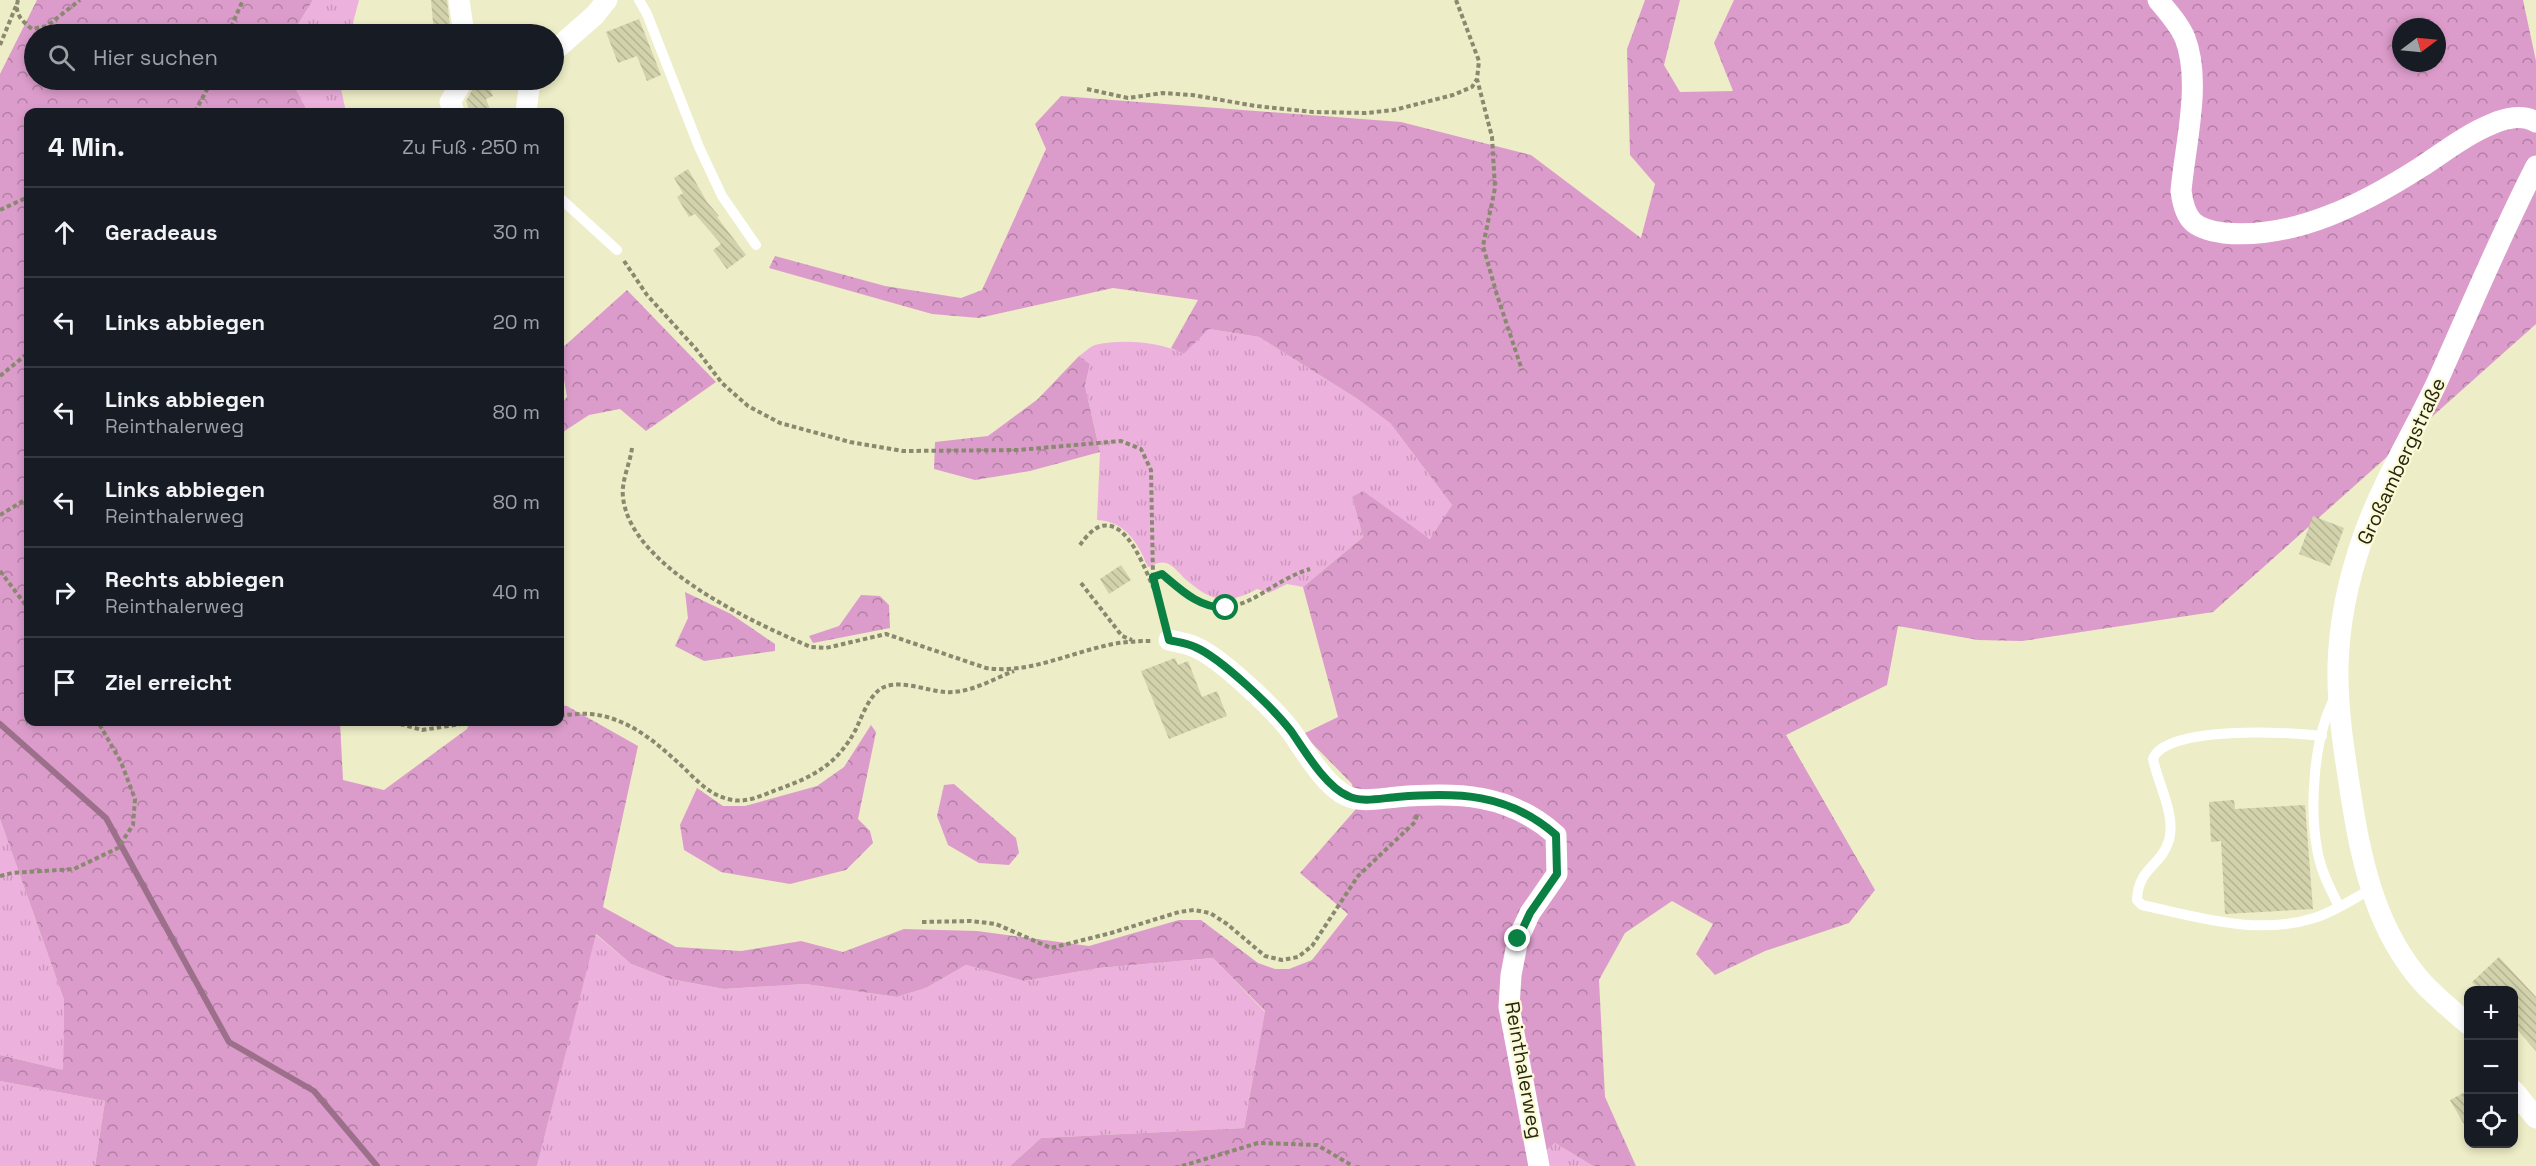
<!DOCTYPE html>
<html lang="de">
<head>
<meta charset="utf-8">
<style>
  :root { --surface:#171b24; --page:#242831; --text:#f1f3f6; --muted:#9ea1a6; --line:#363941 }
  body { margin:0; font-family:"Space Grotesk",sans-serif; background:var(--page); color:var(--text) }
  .controls { position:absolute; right:18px; bottom:18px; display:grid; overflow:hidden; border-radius:12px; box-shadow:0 3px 9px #0003 }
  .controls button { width:54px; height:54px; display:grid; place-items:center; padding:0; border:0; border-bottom:2px solid var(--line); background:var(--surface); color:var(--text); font:30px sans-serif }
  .compass { position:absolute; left:2392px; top:18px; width:54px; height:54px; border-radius:50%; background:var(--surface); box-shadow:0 3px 9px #0003; rotate:74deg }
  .stop { position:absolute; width:18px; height:18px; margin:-14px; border:4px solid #0b8043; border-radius:50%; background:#fff }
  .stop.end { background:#0b8043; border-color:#fff; box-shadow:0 2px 6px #0008 }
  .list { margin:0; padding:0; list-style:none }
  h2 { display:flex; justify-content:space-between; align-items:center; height:78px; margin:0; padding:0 24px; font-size:26px }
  h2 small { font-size:20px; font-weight:400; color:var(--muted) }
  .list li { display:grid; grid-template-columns:39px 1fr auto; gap:18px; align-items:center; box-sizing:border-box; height:90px; padding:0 24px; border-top:2px solid var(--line) }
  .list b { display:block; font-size:22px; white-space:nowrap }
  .list p { margin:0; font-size:20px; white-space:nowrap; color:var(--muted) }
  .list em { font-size:20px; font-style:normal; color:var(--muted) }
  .icon { flex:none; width:33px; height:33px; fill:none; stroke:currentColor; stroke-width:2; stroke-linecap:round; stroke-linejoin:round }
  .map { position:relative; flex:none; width:2536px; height:1166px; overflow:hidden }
  .search { position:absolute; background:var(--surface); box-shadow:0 3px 9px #0003; left:24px; top:24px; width:540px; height:66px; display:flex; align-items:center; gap:15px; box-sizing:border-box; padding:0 21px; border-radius:33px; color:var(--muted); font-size:22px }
  .panel { position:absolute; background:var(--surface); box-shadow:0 3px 9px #0003; left:24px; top:108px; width:540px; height:618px; border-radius:12px }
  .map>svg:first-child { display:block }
</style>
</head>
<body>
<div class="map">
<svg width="2536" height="1166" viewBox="0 0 2536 1166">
  <defs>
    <pattern id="grass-tufts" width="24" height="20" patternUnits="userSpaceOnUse" patternTransform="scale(1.5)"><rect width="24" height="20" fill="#edb1dd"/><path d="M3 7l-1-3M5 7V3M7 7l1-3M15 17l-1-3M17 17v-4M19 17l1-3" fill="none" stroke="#cb98bd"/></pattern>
    <pattern id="forest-crowns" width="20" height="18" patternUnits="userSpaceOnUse" patternTransform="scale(1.5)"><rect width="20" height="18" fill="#dc9ccb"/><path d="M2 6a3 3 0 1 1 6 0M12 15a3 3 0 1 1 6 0" fill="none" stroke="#b27fa4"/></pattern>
    <pattern id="building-back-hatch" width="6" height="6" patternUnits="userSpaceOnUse" patternTransform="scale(1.5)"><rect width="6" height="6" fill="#d2d2ac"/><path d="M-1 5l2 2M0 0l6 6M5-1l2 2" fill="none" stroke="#b4b493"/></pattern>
  </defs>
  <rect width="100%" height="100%" fill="#ededc7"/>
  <!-- grass -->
  <g fill="url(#grass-tufts)">
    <polygon points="313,0 359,0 350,34 292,34"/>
    <polygon points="291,80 339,80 346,112 308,112"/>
    <path d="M1209 329 1259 337 1356 398 1390 423 1452 505 1431 539 1352 497 1363 537 1303 587 1287 584 1269 593 1257 589C1226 606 1210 601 1184 578 1179 573 1173 565 1166 563 1159 561 1154 565 1148 567 1138 543 1125 521 1097 520L1100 452 1085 386 1090 364 1079 356C1084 353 1089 347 1095 345 1121 339 1159 341 1184 354Z"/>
    <polygon points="0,819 64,1000 63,1070 0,1055"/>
    <polygon points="595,934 631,964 670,979 724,989 805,984 897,997 926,988 966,965 1024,981 1099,968 1213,958 1265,1012 1244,1128 1041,1138 1010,1166 537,1166"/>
    <polygon points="0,1081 105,1101 95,1166 0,1166"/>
    <polygon points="1555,1143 1593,1166 1542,1166 1543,1153"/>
  </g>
  <!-- forest -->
  <g fill="url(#forest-crowns)" fill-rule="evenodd">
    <path d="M37 0H313L292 34H34V80H291L308 112H28V722H340L343 780 384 790 467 729 470 722H560V705L567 706 638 746 603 907 676 947 741 951 801 941 843 952 904 929 977 931 1089 946 1179 920H1201L1258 963 1275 969H1289L1312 960 1348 914 1300 873 1356 809 1352 784 1303 734 1338 717 1303 587 1363 537 1352 497 1363 491 1430 539 1452 505 1390 423 1356 398 1259 337 1209 329 1184 354 1171 348 1198 300 1113 288 979 318 932 314 769 268 775 256 885 286 961 298 982 290 1046 149 1035 124 1061 96 1401 122 1531 155 1641 238 1655 184 1630 155 1627 49 1645 0H1680L1664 65 1680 92 1733 91 1714 43 1734 0H2523L2536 61V324L2213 612 2022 641 1978 640 1898 626 1887 685 1786 735 1875 890 1849 923 1765 951 1715 975 1696 954 1713 924 1672 901 1625 933 1599 980 1605 1097 1636 1166H1593L1555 1143 1528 1166H1010L1041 1138 1244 1128 1265 1011 1213 958 1099 968 1024 981 966 965 926 988 897 997 805 984 724 989 670 979 631 964 596 934 537 1166H95L105 1101 0 1081V1055L63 1070 64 1000 0 819V74ZM2401 27H2437V63H2401Z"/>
    <polygon points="627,290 716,382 646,431 620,409 589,415 560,434 560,405 567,397 564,379 560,378 560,350"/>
    <polygon points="1079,356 1090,364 1085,386 1100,452 1030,471 975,480 934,469 935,442 988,436 1038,399"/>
    <polygon points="685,592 731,614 775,644 775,651 704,661 675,646 688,618"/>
    <polygon points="861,595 880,596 889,605 890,628 813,643 809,636 839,626"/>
    <polygon points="871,725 876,732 858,819 870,831 873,843 846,870 790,884 721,872 684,850 680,825 697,788 723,806 745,806 817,786 844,767"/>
    <polygon points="954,784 1016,838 1019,853 1009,865 979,863 948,845 937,816 944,785"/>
  </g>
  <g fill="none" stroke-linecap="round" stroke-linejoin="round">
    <!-- stream -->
    <polyline stroke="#9c708b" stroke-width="6" points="0,724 106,818 229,1042 314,1091 377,1166"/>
  </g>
  <!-- building -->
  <g fill="url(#building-back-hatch)">
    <polygon points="431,0 447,0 451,34 434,34"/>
    <polygon points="639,19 661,75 647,81 637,56 618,63 606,32"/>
    <polygon points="487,82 493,96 486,99 491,112 470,112 466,101 474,87"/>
    <polygon points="688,169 707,202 719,216 717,217 746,255 727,269 713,250 721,244 695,214 689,217 677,197 683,193 674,178"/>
    <polygon points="2313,516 2344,528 2330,566 2299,554"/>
    <polygon points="1121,565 1131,580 1109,594 1100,579"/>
    <polygon points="1175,658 1178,665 1188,661 1202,697 1217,691 1227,716 1169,739 1141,671"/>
    <polygon points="2234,800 2235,809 2305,805 2313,909 2225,914 2221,841 2211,842 2209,802"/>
    <polygon points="2499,957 2536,997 2536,1051 2514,1026 2514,990 2480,990 2472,982"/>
    <polygon points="2469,1090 2469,1133 2450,1100"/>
  </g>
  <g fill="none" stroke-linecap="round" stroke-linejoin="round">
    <!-- path -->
    <g stroke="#89896f" stroke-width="4" stroke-dasharray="4.5 3" stroke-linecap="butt">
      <path d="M18 0C14 14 22 21 32 29L47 26 80 0"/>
      <polyline points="1456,0 1479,61 1477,79 1492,137 1495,188 1483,246 1497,295 1522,370"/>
      <polyline points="228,34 243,0"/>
      <polyline points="0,45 16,6"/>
      <polyline points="1087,89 1128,98 1163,93 1192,95 1256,106 1313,112 1366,113 1394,110 1453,95 1472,87 1477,79"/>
      <polyline points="195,112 212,80"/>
      <polyline points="0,210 28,197"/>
      <polyline points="624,261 647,295 696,349 722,383 748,406 780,423 850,442 903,451 1018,450 1121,441 1141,449 1151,470 1153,577 1164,624"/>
      <polyline points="0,376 28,353"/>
      <path d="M632 448C630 464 621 481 623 497 630 567 754 623 811 647L826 648 886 634 986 668C1026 674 1065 655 1104 646 1119 642 1135 641 1151 641"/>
      <polyline points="0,515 28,498"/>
      <path d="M1080 545C1085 538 1092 529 1101 526 1129 519 1146 573 1155 591"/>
      <polyline points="0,571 28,608"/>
      <path d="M1154 577 1162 574C1169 580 1176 588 1183 593 1239 630 1260 584 1310 569"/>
      <polyline points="1081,583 1122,636 1132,640"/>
      <path d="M560 715C570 715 581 713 591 714 629 718 657 743 684 768 696 780 710 795 728 799 744 804 761 796 776 790 813 777 837 765 856 729 862 716 868 699 879 690 895 677 927 691 945 692 969 694 993 679 1014 671"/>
      <polyline points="393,722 422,730 474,722"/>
      <polyline points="0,876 12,873 74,869 118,848 133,825 135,799 121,762 98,722"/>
      <polyline points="922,922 971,921 996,924 1051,948 1111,933 1179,912 1194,910 1210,913 1227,924 1265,956 1282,960 1298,957 1312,946 1358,876 1415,822 1417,815"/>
      <polyline points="1182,1166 1258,1143 1317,1145 1353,1166"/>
    </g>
    <!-- service -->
    <g stroke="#fff" stroke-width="10">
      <polyline points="639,0 647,14 699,147 722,196 756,245"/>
      <polyline points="560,198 617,250"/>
      <path d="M2335 697C2313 738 2309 810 2318 854 2322 873 2330 889 2339 906"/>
      <path d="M2322 736C2291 732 2165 725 2153 759 2158 784 2176 815 2169 840 2162 866 2138 867 2137 900L2142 905C2197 917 2258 936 2314 918 2334 912 2353 899 2371 889"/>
    </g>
    <!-- minor -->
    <g stroke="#fff" stroke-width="21">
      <polyline points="459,0 464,34"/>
      <path d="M2158 0C2168 12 2179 24 2185 38 2202 82 2185 145 2181 191 2185 221 2194 229 2224 233 2294 240 2365 203 2421 167 2444 152 2467 134 2492 124 2505 118 2523 114 2536 122"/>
      <polyline points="554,51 595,15 607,0"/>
      <polyline points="454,112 450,102 463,80"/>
      <polyline points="526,112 530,80"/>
      <path d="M1169 640C1177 642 1187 643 1195 647 1221 658 1274 709 1291 731 1305 751 1325 786 1347 796 1362 803 1382 798 1397 797 1457 792 1509 793 1556 835L1557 874 1530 913 1518 939 1511 975 1509 1007 1539 1166"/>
      <path d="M2468 1024C2453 1011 2437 998 2423 983 2378 933 2362 866 2352 802 2345 757 2337 711 2338 666 2339 624 2349 577 2363 537 2382 482 2414 432 2438 380 2470 309 2500 236 2536 166"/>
      <polyline points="2514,1091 2536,1118"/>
    </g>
  </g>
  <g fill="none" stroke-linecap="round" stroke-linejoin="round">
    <!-- route -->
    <path stroke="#0b8043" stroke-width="8" d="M1226 608C1199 608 1181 590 1162 574L1153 577 1169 640C1177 642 1187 643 1195 647 1221 658 1274 709 1291 731 1305 751 1325 786 1348 796 1362 803 1382 798 1397 797 1458 792 1508 793 1556 835L1557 874 1530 913 1518 939"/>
  </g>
  <g text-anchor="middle" stroke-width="4.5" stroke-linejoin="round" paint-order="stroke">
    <!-- street labels -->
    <g font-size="20" fill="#262617" stroke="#fbfad4">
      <text transform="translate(2401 461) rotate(-65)" y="7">Großambergstraße</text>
      <text transform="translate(1524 1070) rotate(80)" y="7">Reinthalerweg</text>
    </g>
  </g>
</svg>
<div class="controls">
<button>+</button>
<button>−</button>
<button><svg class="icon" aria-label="locate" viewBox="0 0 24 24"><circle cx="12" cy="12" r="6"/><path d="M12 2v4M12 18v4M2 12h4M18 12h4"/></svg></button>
</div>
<svg class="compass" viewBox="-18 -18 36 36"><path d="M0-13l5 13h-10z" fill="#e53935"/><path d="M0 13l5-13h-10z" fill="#9ea1a6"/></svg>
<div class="stop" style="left:1226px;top:608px"></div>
<div class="stop end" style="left:1518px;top:939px"></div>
<div class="search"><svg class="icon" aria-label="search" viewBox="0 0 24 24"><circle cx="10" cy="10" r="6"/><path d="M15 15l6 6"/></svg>Hier suchen</div>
<section class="panel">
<h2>4 Min.<small>Zu Fuß · 250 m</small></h2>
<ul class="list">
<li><svg class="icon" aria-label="ahead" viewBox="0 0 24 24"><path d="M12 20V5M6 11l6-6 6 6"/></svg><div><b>Geradeaus</b></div><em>30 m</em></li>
<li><svg class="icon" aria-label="left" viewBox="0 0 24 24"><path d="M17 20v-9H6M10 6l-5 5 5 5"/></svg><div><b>Links abbiegen</b></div><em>20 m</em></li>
<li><svg class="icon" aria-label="left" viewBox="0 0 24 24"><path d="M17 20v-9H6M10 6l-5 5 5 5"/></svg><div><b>Links abbiegen</b><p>Reinthalerweg</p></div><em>80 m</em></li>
<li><svg class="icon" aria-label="left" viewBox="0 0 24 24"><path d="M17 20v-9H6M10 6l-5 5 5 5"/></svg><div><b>Links abbiegen</b><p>Reinthalerweg</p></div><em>80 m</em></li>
<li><svg class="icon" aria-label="right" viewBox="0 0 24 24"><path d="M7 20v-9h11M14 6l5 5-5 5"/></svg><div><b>Rechts abbiegen</b><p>Reinthalerweg</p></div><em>40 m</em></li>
<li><svg class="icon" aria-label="arrive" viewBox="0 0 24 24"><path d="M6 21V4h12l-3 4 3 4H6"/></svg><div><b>Ziel erreicht</b></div></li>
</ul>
</section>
</div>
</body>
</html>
